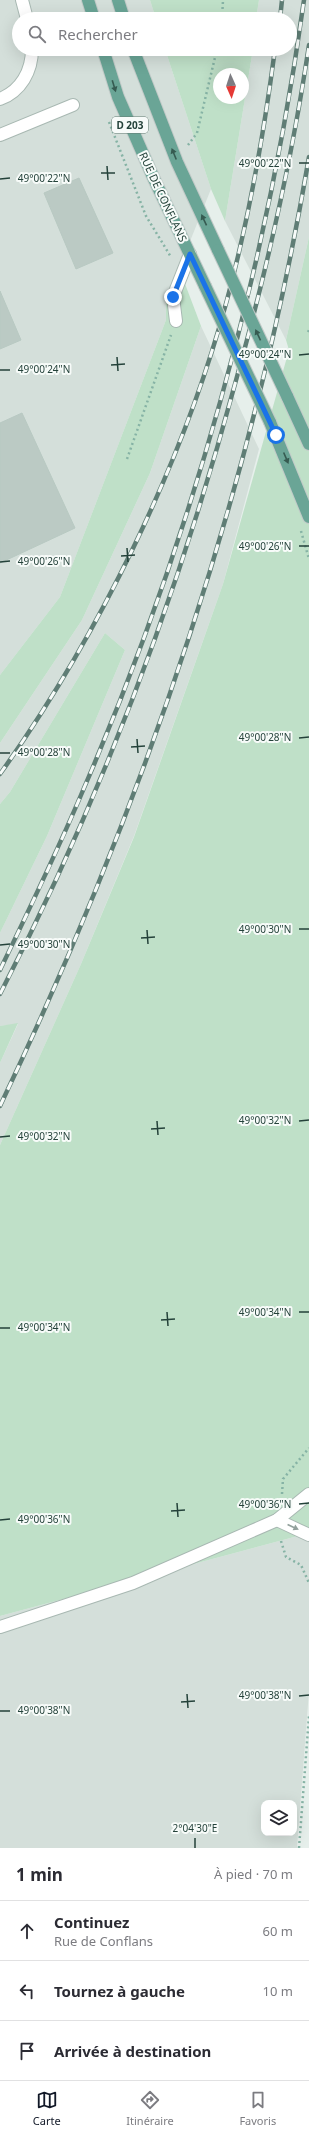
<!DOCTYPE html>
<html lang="fr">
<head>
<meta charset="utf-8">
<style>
  :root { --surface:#fff; --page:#f7f7f7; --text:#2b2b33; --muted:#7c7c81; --line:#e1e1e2; --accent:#111827 }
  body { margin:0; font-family:"Noto Sans",sans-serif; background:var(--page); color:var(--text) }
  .controls { position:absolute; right:12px; bottom:12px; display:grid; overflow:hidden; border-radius:8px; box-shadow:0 4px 16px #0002 }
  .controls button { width:36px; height:36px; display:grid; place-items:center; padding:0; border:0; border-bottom:1px solid var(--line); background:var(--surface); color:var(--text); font:20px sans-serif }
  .compass { position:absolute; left:213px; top:68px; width:36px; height:36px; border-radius:50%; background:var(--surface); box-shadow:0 4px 16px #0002; rotate:177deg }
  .stop { position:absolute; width:12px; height:12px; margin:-9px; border:3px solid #1a73e8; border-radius:50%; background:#fff }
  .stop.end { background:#1a73e8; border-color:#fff; box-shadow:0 1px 4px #0008 }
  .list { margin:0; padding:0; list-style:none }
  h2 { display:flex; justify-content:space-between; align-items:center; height:52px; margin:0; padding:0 16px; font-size:17px }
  h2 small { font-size:13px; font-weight:400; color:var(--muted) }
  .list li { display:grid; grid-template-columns:26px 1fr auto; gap:12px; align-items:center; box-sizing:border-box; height:60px; padding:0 16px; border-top:1px solid var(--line) }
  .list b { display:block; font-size:15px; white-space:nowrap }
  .list p { margin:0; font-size:13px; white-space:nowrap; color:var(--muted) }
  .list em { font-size:13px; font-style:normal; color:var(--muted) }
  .icon { flex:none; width:22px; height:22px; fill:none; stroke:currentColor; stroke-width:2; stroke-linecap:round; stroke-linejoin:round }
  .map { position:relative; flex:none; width:309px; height:1848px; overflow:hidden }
  .search { position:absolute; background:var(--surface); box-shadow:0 4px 16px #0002; left:12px; right:12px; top:12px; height:44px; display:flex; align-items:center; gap:10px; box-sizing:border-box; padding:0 14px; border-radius:22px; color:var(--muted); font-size:15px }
  .sheet { height:232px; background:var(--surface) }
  nav { display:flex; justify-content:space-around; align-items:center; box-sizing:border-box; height:56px; border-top:1px solid var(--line); background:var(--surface); font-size:11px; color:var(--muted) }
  nav a { display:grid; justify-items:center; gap:2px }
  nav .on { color:var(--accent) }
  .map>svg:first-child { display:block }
</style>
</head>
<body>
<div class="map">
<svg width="309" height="1848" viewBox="0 0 309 1848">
  <rect width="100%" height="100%" fill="#e6efeb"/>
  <!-- built -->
  <g fill="#d4dfda" fill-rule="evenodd">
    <polygon points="0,0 150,0 156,19 19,19 19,49 165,49 211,189 166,301 166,320 60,597 0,675"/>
    <polygon points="259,0 309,0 309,237 286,340 225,221 253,49 290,49 290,19 256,19"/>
    <polygon points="201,326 259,449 223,584 134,836 81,964 0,1145 0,1063 18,1024 0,1026 0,933 47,836 125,650 105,633 10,792 0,804 0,743 82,620 150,473"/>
    <path d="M309 1533V1691L297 1848H0V1616ZM264 1803H294V1833H264Z"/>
  </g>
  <!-- green -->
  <g fill="#bfe0c8" fill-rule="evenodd">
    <polygon points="150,0 259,0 256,19 156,19"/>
    <path d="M165 49H253L225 221 211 189ZM219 74H243V98H219Z"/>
    <polygon points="309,237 309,1533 0,1616 0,1145 81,964 134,837 223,584 289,350 286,340"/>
    <polygon points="179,268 201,326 150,473 82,620 0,743 0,675 60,597 166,320 166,301"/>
    <polygon points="105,633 125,650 47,836 0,933 0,804 10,792"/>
    <polygon points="18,1023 0,1063 0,1026"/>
  </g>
  <!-- building -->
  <g fill="#bbcac4" stroke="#b8c9c2">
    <polygon points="79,178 113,253 76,269 44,193"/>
    <polygon points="0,291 21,340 0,349"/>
    <polygon points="22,413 75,528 0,563 0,423"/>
  </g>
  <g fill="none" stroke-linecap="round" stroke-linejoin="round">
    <!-- minor casing -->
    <g stroke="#a8b8b2" stroke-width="14">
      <g id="minor">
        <polyline points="22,0 27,19"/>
        <path d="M0 99C21 91 32 71 32 49"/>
        <polyline points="0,135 73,105"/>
        <polyline points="176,321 173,297 190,254"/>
        <polyline points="277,1520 309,1535"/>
        <polyline points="0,1627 133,1583 277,1520 309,1494"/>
      </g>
    </g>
    <!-- major casing -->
    <g stroke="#c2cac8" stroke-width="14">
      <g id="major">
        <polyline points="88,0 94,19"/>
        <polyline points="118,0 124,19"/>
        <polyline points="103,49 118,97 154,179 205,286"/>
        <polyline points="133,49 177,162 218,250"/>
        <polyline points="287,396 309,444"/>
        <polyline points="270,422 309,517"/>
      </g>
    </g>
    <!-- path -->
    <g stroke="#86b3a5" stroke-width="2.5" stroke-dasharray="2 3" stroke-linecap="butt">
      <polyline points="222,19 223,0"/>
      <polyline points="109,122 146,216 171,257"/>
      <polyline points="188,145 197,133 217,49"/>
      <polyline points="308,332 309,330"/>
      <polyline points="127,459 171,335"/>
      <polyline points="301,531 309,559"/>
      <polyline points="282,1494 283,1479 309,1448"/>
      <polyline points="281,1541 286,1557 301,1565 309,1583"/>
      <polyline points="299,1848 309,1716"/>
    </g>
    <!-- minor -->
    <use href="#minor" stroke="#fff" stroke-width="12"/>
    <!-- major -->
    <use href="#major" stroke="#6aa596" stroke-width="12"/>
    <!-- rail casing -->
    <g stroke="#5f7d75" stroke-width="4.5">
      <g id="rail">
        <polyline points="280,19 282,0"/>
        <path d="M0 774C98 637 183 463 227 300 249 218 264 133 275 49"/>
        <path d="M0 970C29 910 58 850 84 788 191 540 267 268 304 0"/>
        <path d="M0 994C101 799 178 595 235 384 266 273 292 160 309 45"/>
        <path d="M0 1106C143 806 253 486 309 157"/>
      </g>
    </g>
    <!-- rail -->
    <use href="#rail" stroke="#f7fbf9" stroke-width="3" stroke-dasharray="9" stroke-linecap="butt"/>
    <!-- major-bridge casing -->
    <g stroke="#c2cac8" stroke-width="14" stroke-linecap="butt">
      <g id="major-bridge">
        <polyline points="218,250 287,396"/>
        <polyline points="205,286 270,422"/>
      </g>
    </g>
    <!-- major-bridge -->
    <use href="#major-bridge" stroke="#6aa596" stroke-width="12"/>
  </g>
  <!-- one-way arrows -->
  <defs><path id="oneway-solid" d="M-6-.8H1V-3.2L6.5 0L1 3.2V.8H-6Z"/></defs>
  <g fill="#365b51">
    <use href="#oneway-solid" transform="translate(114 86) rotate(73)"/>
    <use href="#oneway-solid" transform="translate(174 154) rotate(-112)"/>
    <use href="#oneway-solid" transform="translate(204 220) rotate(-115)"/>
    <use href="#oneway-solid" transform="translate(258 335) rotate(-115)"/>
    <use href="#oneway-solid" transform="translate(286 458) rotate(67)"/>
  </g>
  <use fill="#92a09c" href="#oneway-solid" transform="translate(293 1527) rotate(25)"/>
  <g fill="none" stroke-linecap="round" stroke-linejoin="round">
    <!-- route -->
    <polyline stroke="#1a73e8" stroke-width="5" points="173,297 190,254 276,435"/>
  </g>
  <!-- ticks -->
  <path fill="none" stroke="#24423a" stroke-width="1.5" d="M299 163H309M107 166 108 180M101 173H115M0 179 10 178M299 355 309 354M117 357 118 371M111 365 125 364M0 370H10M299 546H309M127 548 128 562M121 556 135 555M0 562 10 561M299 738 309 737M137 739 138 753M131 747 145 746M0 753H10M299 929H309M147 930 148 944M141 938 155 937M0 945 10 944M157 1121 158 1135M299 1121 309 1120M151 1129 165 1128M0 1137 10 1136M167 1312 168 1326M299 1312H309M161 1320 175 1319M0 1328H10M177 1503 178 1517M299 1504 309 1503M171 1511 185 1510M0 1520 10 1519M187 1694 188 1708M299 1696 309 1695M181 1702 195 1701M0 1711H10M195 1838V1848"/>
  <g text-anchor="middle" stroke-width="4" stroke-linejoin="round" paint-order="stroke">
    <!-- shield labels -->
    <rect fill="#f7fbf9" stroke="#637a73" stroke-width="1" x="112" y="117" width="36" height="16" rx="3"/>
    <g font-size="10" font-weight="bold" fill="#24423a">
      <text x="130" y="129">D 203</text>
    </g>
    <!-- street labels -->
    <g font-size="11" fill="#24423a" stroke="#f7fbf9">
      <text transform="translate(163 197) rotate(65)" y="4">RUE DE CONFLANS</text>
    </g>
  </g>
  <g font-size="10" text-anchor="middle" fill="#24423a" stroke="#f7fbf9" stroke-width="4" stroke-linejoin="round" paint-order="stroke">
    <text x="265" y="167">49°00'22"N</text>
    <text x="44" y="182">49°00'22"N</text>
    <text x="265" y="358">49°00'24"N</text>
    <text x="44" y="373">49°00'24"N</text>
    <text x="265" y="550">49°00'26"N</text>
    <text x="44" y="565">49°00'26"N</text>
    <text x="265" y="741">49°00'28"N</text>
    <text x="44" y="756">49°00'28"N</text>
    <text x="265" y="933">49°00'30"N</text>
    <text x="44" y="948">49°00'30"N</text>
    <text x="265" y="1124">49°00'32"N</text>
    <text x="44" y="1140">49°00'32"N</text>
    <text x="265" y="1316">49°00'34"N</text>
    <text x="44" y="1331">49°00'34"N</text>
    <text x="265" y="1508">49°00'36"N</text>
    <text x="44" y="1523">49°00'36"N</text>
    <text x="265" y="1699">49°00'38"N</text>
    <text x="44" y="1714">49°00'38"N</text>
    <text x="195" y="1832">2°04'30"E</text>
  </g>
</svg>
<div class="controls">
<button><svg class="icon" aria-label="layers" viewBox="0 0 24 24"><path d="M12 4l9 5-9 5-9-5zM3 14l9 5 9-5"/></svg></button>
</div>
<svg class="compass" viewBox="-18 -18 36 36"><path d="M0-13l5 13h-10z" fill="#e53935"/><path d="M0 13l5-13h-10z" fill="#7c7c81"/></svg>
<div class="stop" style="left:276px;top:435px"></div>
<div class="stop end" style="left:173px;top:297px"></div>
<div class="search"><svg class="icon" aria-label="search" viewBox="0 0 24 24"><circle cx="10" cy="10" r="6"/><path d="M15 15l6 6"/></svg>Rechercher</div>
</div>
<section class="sheet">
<h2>1 min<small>À pied · 70 m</small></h2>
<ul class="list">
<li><svg class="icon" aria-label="ahead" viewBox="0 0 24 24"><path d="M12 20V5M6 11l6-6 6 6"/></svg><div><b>Continuez</b><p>Rue de Conflans</p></div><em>60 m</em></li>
<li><svg class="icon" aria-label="left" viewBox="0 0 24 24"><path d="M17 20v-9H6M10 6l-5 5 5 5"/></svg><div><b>Tournez à gauche</b></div><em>10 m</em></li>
<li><svg class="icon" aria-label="arrive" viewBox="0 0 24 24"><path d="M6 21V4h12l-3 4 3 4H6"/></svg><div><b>Arrivée à destination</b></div></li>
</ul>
</section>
<nav>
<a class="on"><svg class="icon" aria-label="map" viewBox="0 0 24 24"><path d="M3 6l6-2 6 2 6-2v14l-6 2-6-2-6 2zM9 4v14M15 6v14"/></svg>Carte</a>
<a><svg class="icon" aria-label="directions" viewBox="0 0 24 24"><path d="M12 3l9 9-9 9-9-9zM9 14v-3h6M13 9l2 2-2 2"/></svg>Itinéraire</a>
<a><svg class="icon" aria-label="saved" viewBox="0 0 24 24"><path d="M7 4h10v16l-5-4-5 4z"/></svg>Favoris</a>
</nav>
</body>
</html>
